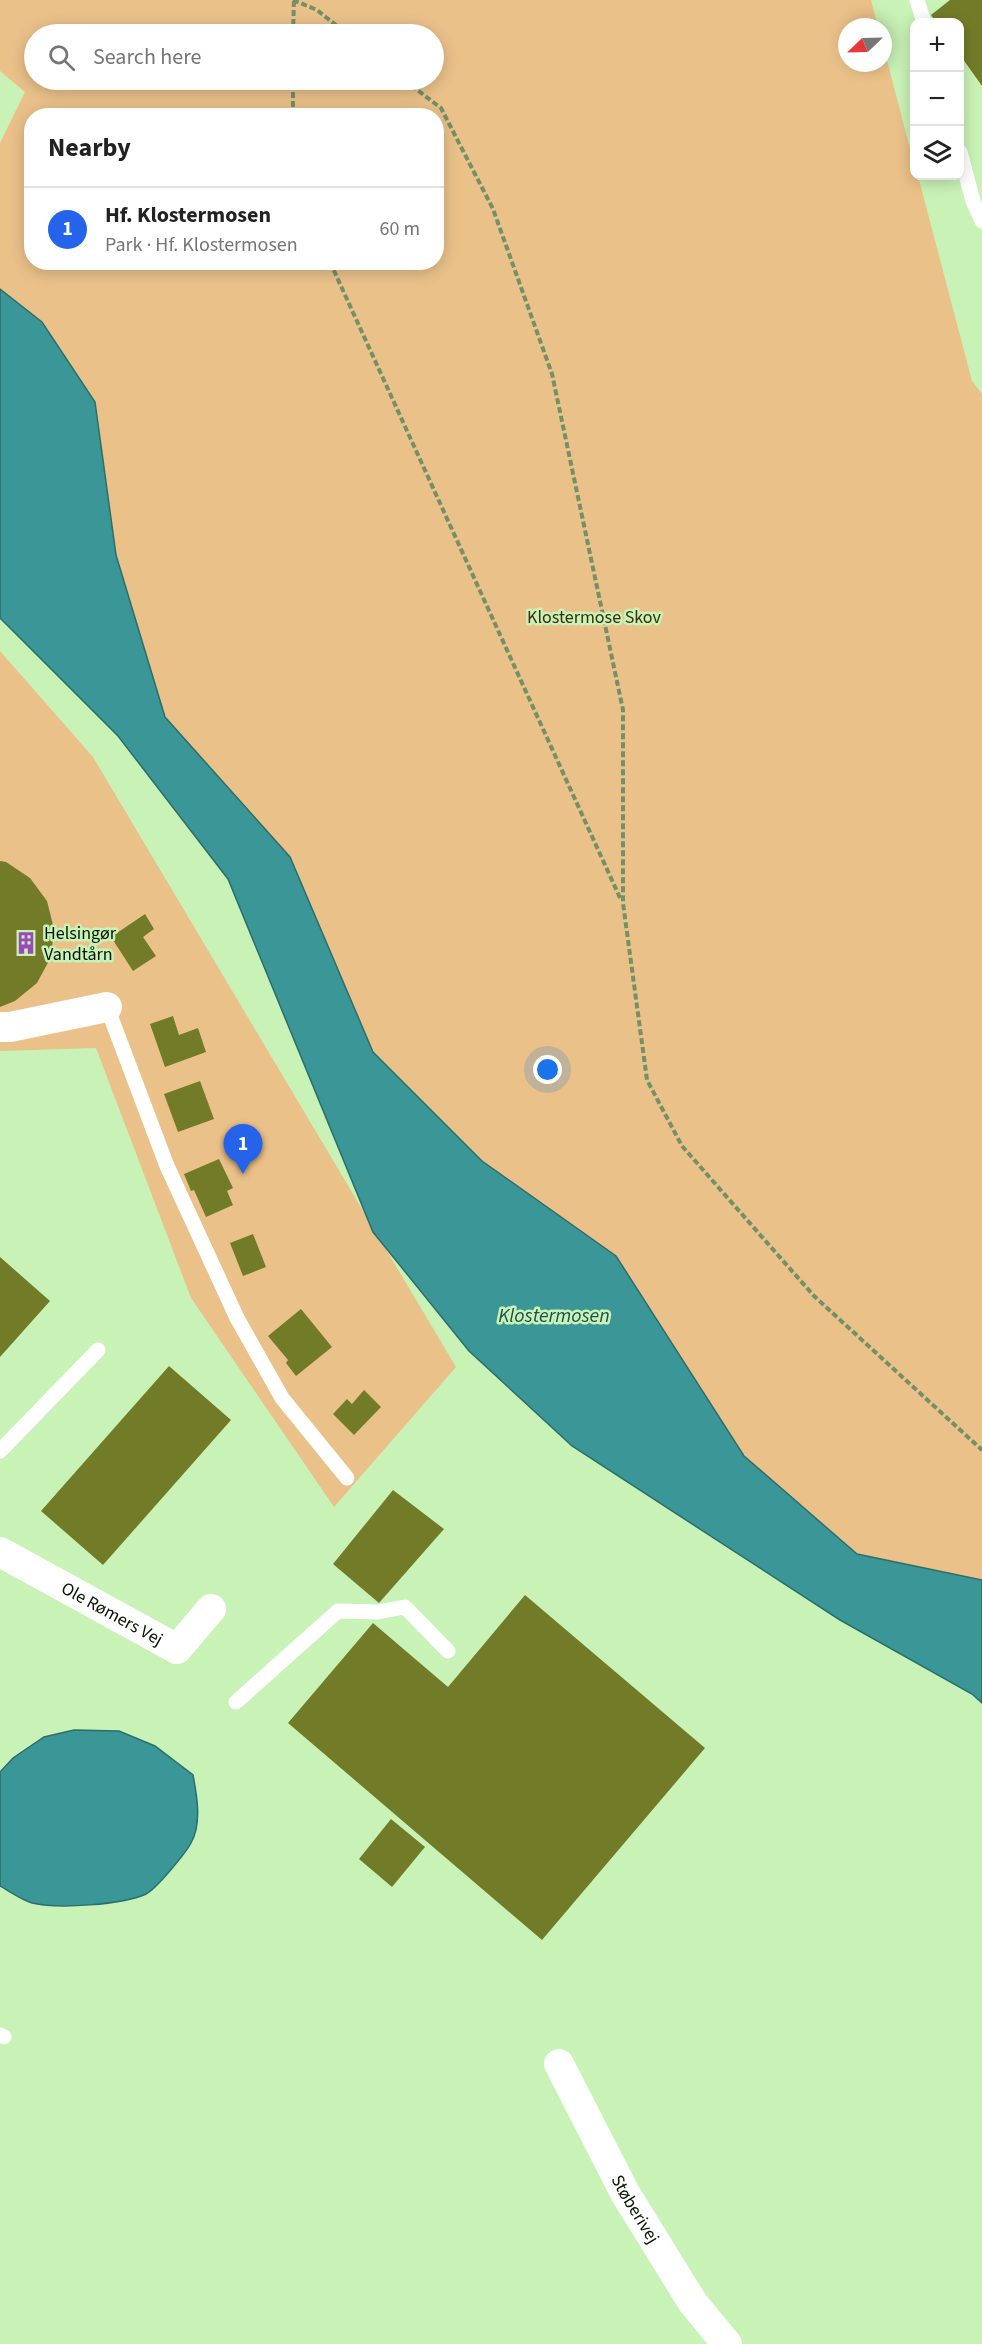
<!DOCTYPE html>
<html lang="en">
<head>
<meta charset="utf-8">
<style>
  :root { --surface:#fff; --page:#f6f6f6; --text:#222; --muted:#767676; --line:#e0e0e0; --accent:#2563eb }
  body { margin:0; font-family:"Source Sans 3",sans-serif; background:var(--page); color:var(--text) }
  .controls { position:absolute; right:18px; top:18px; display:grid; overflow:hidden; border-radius:12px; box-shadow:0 3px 15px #0003 }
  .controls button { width:54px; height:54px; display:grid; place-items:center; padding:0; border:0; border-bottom:2px solid var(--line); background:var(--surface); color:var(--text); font:30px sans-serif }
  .compass { position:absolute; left:838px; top:18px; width:54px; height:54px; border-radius:50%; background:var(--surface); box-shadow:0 3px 15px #0003; rotate:247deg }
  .you { position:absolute; left:548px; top:1070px; width:21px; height:21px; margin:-15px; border:4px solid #fff; border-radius:50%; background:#1a73e8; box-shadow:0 0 0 9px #1a73e833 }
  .badge { display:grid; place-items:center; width:39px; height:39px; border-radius:50%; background:var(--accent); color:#fff; font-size:20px; font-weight:700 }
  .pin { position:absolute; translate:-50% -50px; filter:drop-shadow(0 2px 3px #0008) }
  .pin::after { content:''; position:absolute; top:32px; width:21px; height:18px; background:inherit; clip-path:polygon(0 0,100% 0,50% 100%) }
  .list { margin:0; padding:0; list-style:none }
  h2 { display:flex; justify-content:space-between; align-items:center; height:78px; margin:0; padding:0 24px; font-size:26px }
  h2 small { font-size:20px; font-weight:400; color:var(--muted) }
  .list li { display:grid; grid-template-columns:39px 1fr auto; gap:18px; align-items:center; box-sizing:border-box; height:84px; padding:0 24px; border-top:2px solid var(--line) }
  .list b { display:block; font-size:22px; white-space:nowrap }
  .list p { margin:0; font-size:20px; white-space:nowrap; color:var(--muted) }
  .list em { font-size:20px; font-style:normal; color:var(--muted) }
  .icon { flex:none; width:33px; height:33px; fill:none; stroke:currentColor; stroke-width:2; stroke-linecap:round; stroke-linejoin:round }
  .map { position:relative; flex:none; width:982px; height:2344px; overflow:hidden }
  .search { position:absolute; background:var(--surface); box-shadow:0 3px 15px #0003; left:24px; top:24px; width:420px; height:66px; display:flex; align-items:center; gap:15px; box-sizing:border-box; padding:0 21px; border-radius:33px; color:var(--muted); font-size:22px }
  .panel { position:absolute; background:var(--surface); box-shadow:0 3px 15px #0003; left:24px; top:108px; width:420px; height:162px; border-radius:24px }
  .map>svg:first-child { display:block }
</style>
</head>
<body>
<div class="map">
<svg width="982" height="2344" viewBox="0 0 982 2344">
  <rect width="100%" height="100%" fill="#c9f2b6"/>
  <!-- green -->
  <g fill="#eac189" fill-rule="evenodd">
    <path d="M0 0H871L878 27H847V63H883V45L914 164V176H918L972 381 982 394V1580L857 1554 744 1456 616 1256 482 1161 373 1052 290 857 165 717 116 555 95 402 43 322 0 289V143L25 92 0 71ZM34 34H434V80H34ZM32 116H436V262H32Z"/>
    <polygon points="0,651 93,757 456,1367 334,1507 191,1298 96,1048 0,1051"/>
  </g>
  <!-- water -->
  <g fill="#3a9697" stroke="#2b6f6a" stroke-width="1.5">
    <polygon points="0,289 42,322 95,402 116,555 165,717 290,857 373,1052 482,1161 616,1256 744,1456 857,1554 982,1580 982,1703 972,1694 840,1620 572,1446 469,1351 373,1232 228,879 118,736 0,618"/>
    <path d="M74 1730 119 1731 155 1746 193 1775C197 1796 202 1823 191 1843 185 1854 156 1889 146 1894 122 1905 58 1909 32 1903 22 1900 9 1891 0 1886V1772L13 1758 44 1737Z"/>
  </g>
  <!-- building -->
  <g fill="#727c28">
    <polygon points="950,0 982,0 982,86 960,55 960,22 936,22 931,15"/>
    <polygon points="0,861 6,862 30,878 47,901 54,929 51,957 37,983 15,1001 0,1007"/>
    <polygon points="145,914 154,929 143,937 156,956 133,971 111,937"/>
    <polygon points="173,1016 179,1035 198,1028 206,1052 165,1067 150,1024"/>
    <polygon points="200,1081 214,1119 178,1132 164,1094"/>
    <polygon points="219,1159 233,1188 227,1191 233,1205 206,1217 194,1190 191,1191 184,1174"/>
    <polygon points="253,1234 266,1267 243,1276 230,1243"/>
    <polygon points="0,1257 50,1301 0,1357"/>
    <polygon points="301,1309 332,1347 296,1376 286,1363 288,1360 268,1336"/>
    <polygon points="169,1366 231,1420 103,1565 41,1511"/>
    <polygon points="364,1390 381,1407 354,1435 333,1414 347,1399 352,1404"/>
    <polygon points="393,1490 444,1529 379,1603 333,1564"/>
    <polygon points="525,1595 705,1748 542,1940 288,1723 373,1623 448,1687"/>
    <polygon points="391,1819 425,1847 392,1887 359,1859"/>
  </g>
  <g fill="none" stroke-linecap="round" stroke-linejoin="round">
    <!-- path -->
    <g stroke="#739066" stroke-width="4" stroke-dasharray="6 3" stroke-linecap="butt">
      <polyline points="293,0 317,10 347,34"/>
      <polyline points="293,34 294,0"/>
      <polyline points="404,80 441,108 493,209 552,374 623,710 623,903 647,1080 682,1146 814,1296 982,1450"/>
      <polyline points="293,116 293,80"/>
      <polyline points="330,262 621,900"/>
    </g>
    <!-- lane -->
    <g stroke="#fff" stroke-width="15">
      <polyline points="917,0 924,22"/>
      <polyline points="960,152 973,201 982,221"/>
      <polyline points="107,1007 167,1166 237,1318 282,1398 347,1478"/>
      <polyline points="0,1451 98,1350"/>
      <polyline points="236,1702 338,1611 378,1612 405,1607 448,1651"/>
      <polyline points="0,2035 4,2037"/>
    </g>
    <!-- street -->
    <g stroke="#fff" stroke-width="30">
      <polyline points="0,1027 10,1027 107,1007"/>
      <path id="s1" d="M0 1552 177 1649 211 1609"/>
      <path id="s2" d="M559 2064 625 2193 693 2303 727 2344"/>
    </g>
  </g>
  <!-- icons -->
  <defs>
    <g id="building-bare" transform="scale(1.8)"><path d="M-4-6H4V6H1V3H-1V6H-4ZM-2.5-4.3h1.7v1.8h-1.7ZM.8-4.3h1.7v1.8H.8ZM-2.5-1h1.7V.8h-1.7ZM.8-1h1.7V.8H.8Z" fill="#9a49b9" stroke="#c9f2b6" stroke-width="2.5" paint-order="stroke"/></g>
  </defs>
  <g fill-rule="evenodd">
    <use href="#building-bare" x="26" y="943"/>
  </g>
  <g text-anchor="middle" stroke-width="5" stroke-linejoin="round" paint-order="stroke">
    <!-- park labels -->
    <g font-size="18" fill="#3f2b0a" stroke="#c9f2b6">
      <text x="594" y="623">Klostermose Skov</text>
    </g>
    <!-- poi labels -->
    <g font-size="18" fill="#071401" stroke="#c9f2b6" text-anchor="start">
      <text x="44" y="939">Helsingør<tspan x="44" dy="21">Vandtårn</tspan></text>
    </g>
    <!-- street labels -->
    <g font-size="18" fill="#071401" stroke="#c9f2b6">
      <text dy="6" stroke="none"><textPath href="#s1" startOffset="128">Ole Rømers Vej</textPath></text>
      <text dy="6" stroke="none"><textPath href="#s2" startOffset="164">Støberivej</textPath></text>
    </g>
    <!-- water labels -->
    <g font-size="20" font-style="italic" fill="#1b5050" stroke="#c9f2b6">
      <text x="554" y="1322">Klostermosen</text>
    </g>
  </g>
</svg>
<div class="controls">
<button>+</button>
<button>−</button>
<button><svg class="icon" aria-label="layers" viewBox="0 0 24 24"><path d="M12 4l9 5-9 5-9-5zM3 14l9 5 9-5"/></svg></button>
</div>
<svg class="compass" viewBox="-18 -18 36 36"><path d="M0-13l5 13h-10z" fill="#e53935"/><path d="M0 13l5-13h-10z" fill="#767676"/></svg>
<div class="you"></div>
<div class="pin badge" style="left:243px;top:1174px">1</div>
<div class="search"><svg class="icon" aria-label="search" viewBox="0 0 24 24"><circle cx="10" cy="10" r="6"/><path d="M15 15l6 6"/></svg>Search here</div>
<section class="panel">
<h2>Nearby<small></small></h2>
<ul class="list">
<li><span class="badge">1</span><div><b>Hf. Klostermosen</b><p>Park · Hf. Klostermosen</p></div><em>60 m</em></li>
</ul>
</section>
</div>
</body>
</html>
